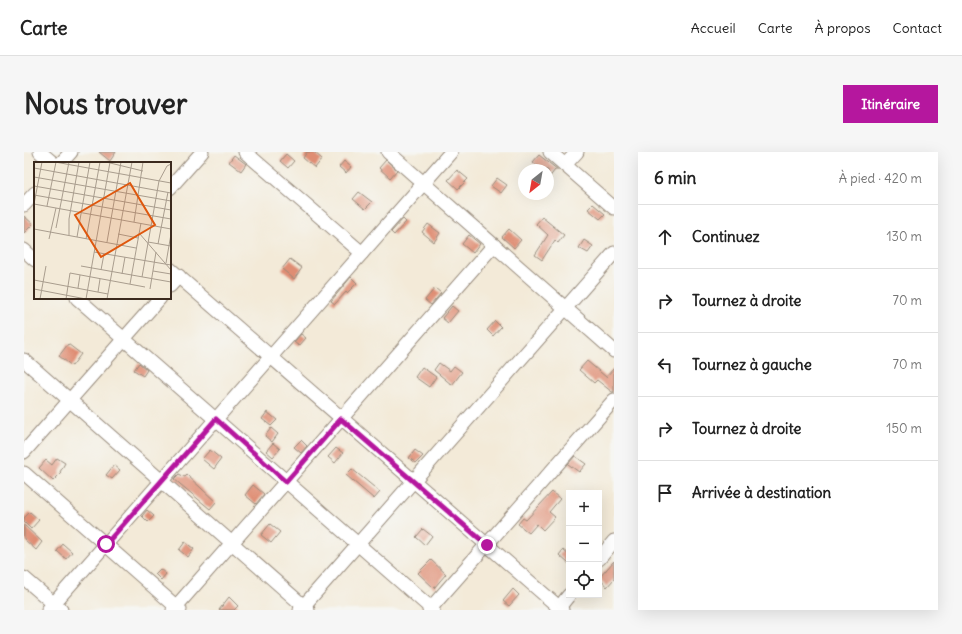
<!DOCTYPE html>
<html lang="fr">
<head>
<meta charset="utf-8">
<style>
  :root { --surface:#fff; --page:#f6f6f6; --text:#222; --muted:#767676; --line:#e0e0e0; --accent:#b5179e }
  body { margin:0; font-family:Delius,sans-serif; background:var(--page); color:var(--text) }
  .controls { position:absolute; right:12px; bottom:12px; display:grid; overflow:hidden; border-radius:0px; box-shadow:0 4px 16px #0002 }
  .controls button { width:36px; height:36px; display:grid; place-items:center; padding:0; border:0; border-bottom:1px solid var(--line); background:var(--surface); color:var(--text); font:20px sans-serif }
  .compass { position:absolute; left:494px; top:12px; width:36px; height:36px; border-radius:50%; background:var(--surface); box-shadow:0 4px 16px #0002; rotate:211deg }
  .stop { position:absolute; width:12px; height:12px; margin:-9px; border:3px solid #b5179e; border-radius:50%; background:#fff }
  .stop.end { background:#b5179e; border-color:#fff; box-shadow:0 1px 4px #0008 }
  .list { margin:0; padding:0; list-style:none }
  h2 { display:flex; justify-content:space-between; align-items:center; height:52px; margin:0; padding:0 16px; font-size:17px }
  h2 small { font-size:13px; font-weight:400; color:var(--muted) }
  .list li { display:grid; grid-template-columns:26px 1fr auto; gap:12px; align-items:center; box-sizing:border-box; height:64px; padding:0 16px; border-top:1px solid var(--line) }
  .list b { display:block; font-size:15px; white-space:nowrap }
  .list em { font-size:13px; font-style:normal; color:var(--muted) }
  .icon { flex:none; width:22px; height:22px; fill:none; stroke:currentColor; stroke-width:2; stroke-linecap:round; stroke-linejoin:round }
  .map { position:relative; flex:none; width:590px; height:458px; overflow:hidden; border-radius:0px }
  header { display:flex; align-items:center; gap:24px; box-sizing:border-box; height:56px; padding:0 20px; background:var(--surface); border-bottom:1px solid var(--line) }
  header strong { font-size:19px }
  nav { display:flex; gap:22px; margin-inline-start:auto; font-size:14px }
  .intro { display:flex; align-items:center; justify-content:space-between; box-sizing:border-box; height:96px; padding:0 24px }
  h1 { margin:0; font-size:28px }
  .button { padding:10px 18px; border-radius:0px; background:var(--accent); color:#fff; font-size:14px; font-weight:700 }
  main { display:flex; gap:24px; padding:0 24px }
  aside { flex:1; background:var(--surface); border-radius:0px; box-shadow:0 4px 16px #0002 }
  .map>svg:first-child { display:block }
</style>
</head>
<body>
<header>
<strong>Carte</strong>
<nav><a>Accueil</a><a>Carte</a><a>À propos</a><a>Contact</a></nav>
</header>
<div class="intro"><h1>Nous trouver</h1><a class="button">Itinéraire</a></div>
<main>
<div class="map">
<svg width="590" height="458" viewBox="0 0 590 458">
  <rect width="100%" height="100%" fill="#f6f6f2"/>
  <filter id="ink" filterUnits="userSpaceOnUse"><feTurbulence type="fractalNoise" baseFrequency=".025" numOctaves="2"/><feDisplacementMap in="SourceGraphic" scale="8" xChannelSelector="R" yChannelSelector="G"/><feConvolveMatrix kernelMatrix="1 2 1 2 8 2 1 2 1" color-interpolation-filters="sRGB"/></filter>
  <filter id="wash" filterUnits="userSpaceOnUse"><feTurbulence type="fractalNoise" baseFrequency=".012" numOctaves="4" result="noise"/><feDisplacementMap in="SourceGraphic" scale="16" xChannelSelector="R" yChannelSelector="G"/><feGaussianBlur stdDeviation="0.9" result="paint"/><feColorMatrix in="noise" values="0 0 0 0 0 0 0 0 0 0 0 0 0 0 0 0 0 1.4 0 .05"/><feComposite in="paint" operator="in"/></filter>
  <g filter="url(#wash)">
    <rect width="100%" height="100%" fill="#f3ead8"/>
    <g id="blocks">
      <!-- building -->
      <g fill="#df8d73">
        <polygon points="75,0 92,0 86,9"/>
        <polygon points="283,0 290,0 298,7 291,16 279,6"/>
        <polygon points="262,2 270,9 264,16 256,9"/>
        <polygon points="210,3 222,12 217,19 205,10"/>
        <polygon points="515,3 534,18 531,18 524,27 524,18 519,18 509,10"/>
        <polygon points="362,8 373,18 366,26 355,16"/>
        <polygon points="320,9 327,15 322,21 315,15"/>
        <polygon points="433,18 444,27 434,37 424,28"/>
        <polygon points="473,26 483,33 477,41 467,34"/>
        <polygon points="335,40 348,50 341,57 329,47"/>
        <polygon points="569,52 581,62 576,67 564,57"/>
        <polygon points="0,64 9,72 0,81"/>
        <polygon points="518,65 540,83 534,91 531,88 518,108 511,103 524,83 512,72"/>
        <polygon points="379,67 382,70 370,83 367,80"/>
        <polygon points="404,72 416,81 410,90 398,80"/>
        <polygon points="485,77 497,88 490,96 478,85"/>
        <polygon points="445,83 456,92 449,101 438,92"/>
        <polygon points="560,88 569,94 564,101 555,96"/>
        <polygon points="266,107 278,116 270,127 258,117"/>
        <polygon points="327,125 333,131 323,141 322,140 311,152 307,149"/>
        <polygon points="411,136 417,141 407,153 401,148"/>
        <polygon points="428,154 434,159 424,171 418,166"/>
        <polygon points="471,169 477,175 469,184 463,178"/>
        <polygon points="277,182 282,186 275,194 270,190"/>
        <polygon points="44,192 57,202 48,214 35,204"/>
        <polygon points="563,209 582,225 590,216 590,240 588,240 573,228 570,231 555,218"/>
        <polygon points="115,211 123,218 119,224 110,218"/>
        <polygon points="415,211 426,219 430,214 438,220 428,233 410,218"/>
        <polygon points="398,215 412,225 405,235 391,225"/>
        <polygon points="243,260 253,268 247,274 238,267"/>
        <polygon points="247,276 254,282 248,290 241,284"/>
        <polygon points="277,288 283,294 277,301 270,295"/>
        <polygon points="249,291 256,297 249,305 242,299"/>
        <polygon points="312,296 319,301 311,311 304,305"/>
        <polygon points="186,298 197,307 190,317 178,307"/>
        <polygon points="391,298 399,304 392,311 385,306"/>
        <polygon points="551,304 562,312 555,320 544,312"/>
        <polygon points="33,306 41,311 36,320 37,321 29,329 15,316 22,308 28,313"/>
        <polygon points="90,313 96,318 88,327 82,323"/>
        <polygon points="328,317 356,340 350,347 322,323"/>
        <polygon points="155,322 161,325 163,323 192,350 186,357 150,327"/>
        <polygon points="229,333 240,342 232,352 221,343"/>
        <polygon points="528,340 536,347 525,360 531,365 519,378 513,372 505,381 494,372 499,366 502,368"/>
        <polygon points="123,358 130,364 124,370 118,364"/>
        <polygon points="6,360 15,368 7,377 0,370 0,366"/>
        <polygon points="246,372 256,380 247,391 237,383"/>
        <polygon points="0,373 18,390 12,398 0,387"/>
        <polygon points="399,377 408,384 401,393 392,385"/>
        <polygon points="161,390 170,397 164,405 155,398"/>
        <polygon points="39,392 48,400 42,407 33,399"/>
        <polygon points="539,398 545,403 545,412 535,403"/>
        <polygon points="407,408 422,422 410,436 394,421"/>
        <polygon points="590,409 590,427 583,435 575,426"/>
        <polygon points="136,417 142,422 137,428 131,422"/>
        <polygon points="489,437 495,443 485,454 479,449"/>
        <polygon points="205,445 214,454 210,458 195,458"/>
      </g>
    </g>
  </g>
  <g filter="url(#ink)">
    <use href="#blocks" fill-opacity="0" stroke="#978a7b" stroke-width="1"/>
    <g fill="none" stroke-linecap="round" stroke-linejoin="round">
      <!-- minor casing -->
      <g stroke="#978a7b" stroke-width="15">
        <g id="minor">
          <polyline points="16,0 29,11"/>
          <polyline points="221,0 338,101"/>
          <polyline points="364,0 590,199"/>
          <polyline points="526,0 590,56"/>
          <polyline points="37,11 47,0"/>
          <polyline points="541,13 553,0"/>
          <polyline points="146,36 178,0"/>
          <polyline points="0,53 11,41"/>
          <polyline points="0,98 11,108"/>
          <polyline points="146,117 538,458"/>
          <polyline points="146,134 155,124"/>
          <polyline points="53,146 409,458"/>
          <polyline points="0,208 284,458"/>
          <polyline points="0,300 136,146"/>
          <polyline points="0,321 156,458"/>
          <polyline points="575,407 590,389"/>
          <polyline points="0,426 37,458"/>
          <polyline points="24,458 427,0"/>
          <polyline points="149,458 470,93"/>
          <polyline points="276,458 590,101"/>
          <polyline points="405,458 590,248"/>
          <polyline points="533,458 545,443"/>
        </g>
      </g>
      <!-- minor -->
      <use href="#minor" stroke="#fff" stroke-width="13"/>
    </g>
  </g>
  <g fill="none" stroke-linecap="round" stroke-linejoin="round" filter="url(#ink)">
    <!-- route -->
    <polyline stroke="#b5179e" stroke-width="5" points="82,392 192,267 262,330 317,267 463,393"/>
  </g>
  <!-- overview -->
  <g transform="translate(10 10)">
    <rect width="137" height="137" fill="#f3ead8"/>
    <path fill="none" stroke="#a99d8e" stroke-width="1" d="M21 0 137 21M72 0 109 9M0 6 137 31M0 15 137 39M0 24 137 48M0 33 137 57M0 42 137 67M0 42 8 0M13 44 22 0M100 60 109 0M22 66 35 0M0 67 102 86M105 71 137 108M84 72 104 76M35 73V57L45 0M43 75 56 0M15 77 22 46M52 77 66 0M73 80 87 0M114 80 137 84M124 82 134 30M60 90 137 103M132 101 137 72M47 104 137 120M67 108 70 92M119 109 137 112M88 112 91 95M108 115 125 19 133 4 137 2M0 118 74 132M96 122 107 61M44 126 46 113M0 127 52 137 76 0M116 127 122 90M64 130 66 117M6 137 12 104M32 137 36 111 111 125M73 137 98 0"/>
    <path fill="#df570d" fill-opacity="0.15" stroke="#df570d" stroke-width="2" d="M96 21 121 63 67 95 41 53Z"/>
    <rect width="137" height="137" fill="none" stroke="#3b2a1e" stroke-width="2"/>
  </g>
</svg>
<div class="controls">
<button>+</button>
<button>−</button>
<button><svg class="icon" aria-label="locate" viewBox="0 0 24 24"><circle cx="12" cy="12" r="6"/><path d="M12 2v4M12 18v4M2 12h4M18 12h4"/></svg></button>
</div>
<svg class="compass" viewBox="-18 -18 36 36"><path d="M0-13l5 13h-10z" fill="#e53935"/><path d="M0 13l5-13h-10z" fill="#767676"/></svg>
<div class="stop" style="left:82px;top:392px"></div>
<div class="stop end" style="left:463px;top:393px"></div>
</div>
<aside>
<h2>6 min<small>À pied · 420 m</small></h2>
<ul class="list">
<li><svg class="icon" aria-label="ahead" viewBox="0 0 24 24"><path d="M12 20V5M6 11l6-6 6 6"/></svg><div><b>Continuez</b></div><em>130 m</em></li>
<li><svg class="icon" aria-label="right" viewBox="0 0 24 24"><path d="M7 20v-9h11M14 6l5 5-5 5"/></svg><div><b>Tournez à droite</b></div><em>70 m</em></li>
<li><svg class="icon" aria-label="left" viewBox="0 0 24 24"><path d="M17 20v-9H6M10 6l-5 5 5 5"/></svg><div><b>Tournez à gauche</b></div><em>70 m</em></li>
<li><svg class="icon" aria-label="right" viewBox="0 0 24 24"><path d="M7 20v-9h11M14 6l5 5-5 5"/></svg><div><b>Tournez à droite</b></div><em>150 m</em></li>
<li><svg class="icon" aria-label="arrive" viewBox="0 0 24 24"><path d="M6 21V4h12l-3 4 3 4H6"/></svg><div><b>Arrivée à destination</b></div></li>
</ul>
</aside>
</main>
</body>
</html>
